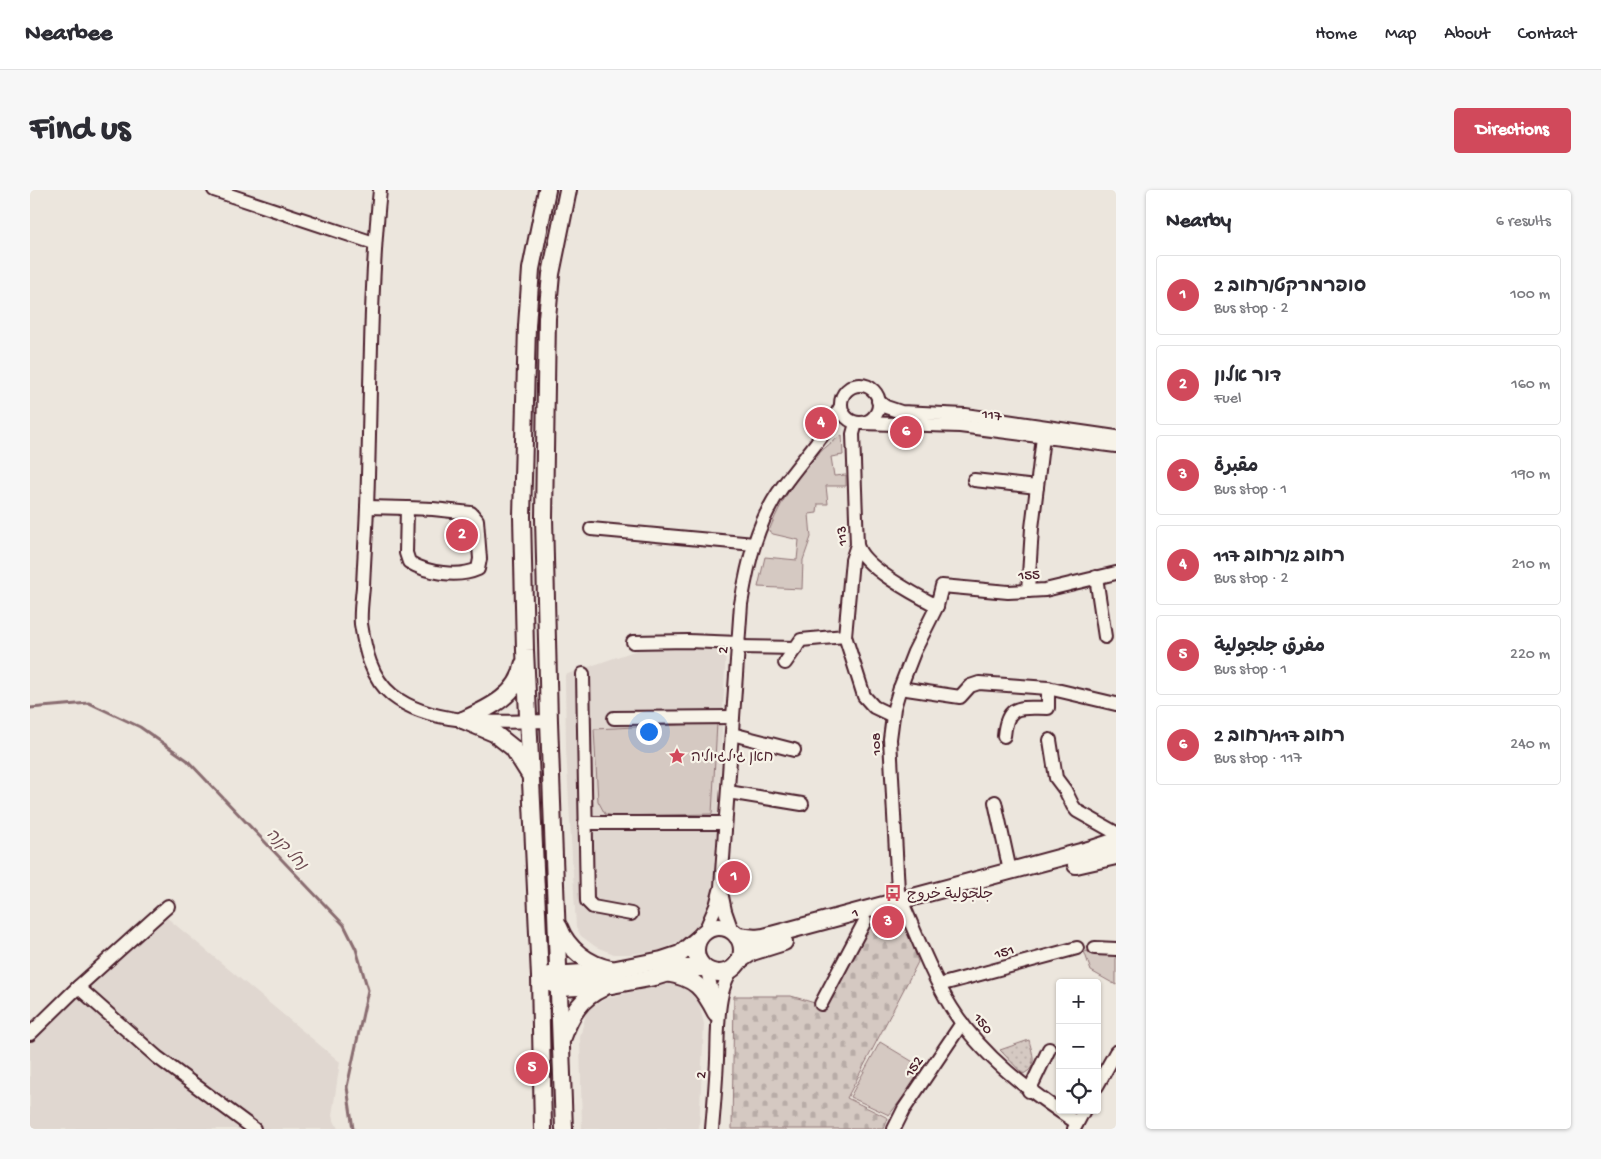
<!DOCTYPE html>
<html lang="en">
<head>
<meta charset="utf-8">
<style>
  :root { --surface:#fff; --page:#f7f7f7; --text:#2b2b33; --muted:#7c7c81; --line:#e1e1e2; --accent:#d1495b }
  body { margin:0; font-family:"Gochi Hand","Playpen Sans Arabic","Playpen Sans Hebrew",sans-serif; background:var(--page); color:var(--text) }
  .controls { position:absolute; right:15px; bottom:15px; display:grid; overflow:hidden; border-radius:5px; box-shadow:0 1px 4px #0004 }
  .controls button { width:45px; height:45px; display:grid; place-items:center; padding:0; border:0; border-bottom:1px solid var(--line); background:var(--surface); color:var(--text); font:25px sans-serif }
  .you { position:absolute; left:618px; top:541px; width:18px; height:18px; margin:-12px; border:4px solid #fff; border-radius:50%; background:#1a73e8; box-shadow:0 0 0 8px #1a73e833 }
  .badge { display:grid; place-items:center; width:32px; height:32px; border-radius:50%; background:var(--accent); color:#fff; font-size:16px; font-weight:700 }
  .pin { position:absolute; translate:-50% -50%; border:2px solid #fff; box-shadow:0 1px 5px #0006 }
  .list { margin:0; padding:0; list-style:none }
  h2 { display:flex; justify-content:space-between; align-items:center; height:65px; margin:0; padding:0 20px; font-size:21px }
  h2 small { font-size:16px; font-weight:400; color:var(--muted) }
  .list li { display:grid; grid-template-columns:32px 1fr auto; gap:15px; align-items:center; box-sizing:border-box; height:80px; margin:0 10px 10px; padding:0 10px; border:1px solid var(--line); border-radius:5px }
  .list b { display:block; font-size:19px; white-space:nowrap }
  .list p { margin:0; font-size:16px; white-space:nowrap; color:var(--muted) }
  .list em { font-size:16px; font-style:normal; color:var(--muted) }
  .icon { flex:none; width:28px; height:28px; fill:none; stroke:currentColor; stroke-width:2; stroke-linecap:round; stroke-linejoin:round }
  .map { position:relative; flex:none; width:1086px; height:939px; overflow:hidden; border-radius:5px }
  header { display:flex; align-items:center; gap:30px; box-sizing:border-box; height:70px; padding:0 25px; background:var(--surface); border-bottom:1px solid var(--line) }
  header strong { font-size:24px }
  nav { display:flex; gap:28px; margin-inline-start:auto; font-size:18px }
  .intro { display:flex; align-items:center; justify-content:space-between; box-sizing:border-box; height:120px; padding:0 30px }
  h1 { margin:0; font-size:35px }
  .button { padding:12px 22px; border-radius:5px; background:var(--accent); color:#fff; font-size:18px; font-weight:700 }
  main { display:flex; gap:30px; padding:0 30px }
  aside { flex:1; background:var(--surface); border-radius:5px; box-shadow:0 1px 4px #0004 }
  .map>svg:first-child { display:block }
</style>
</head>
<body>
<header>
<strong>Nearbee</strong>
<nav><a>Home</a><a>Map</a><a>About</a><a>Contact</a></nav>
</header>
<div class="intro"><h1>Find us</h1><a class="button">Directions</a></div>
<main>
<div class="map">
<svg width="1086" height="939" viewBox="0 0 1086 939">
  <defs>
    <pattern id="cemetery-stones" width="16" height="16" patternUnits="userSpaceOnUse" patternTransform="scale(1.25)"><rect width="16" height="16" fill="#d5c9c2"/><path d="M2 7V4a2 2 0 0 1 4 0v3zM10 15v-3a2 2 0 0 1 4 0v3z" fill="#b8aca7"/></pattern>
    <pattern id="park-dots" width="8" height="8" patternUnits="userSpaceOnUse" patternTransform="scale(1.25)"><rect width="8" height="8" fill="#d5c9c2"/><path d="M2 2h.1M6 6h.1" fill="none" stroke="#b8aca7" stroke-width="1.8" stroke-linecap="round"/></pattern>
  </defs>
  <rect width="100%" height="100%" fill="#ece6dd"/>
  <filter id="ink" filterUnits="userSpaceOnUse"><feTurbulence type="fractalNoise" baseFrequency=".02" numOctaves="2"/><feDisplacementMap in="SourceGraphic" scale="10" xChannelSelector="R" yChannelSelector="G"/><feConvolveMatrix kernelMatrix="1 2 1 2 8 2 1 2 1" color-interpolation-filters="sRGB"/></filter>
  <g filter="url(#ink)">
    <!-- built -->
    <g fill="#e0d7d0">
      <polygon points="613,458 696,458 686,664 682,703 671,733 655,748 631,760 601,764 584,764 566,757 551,746 546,737 536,559 535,485"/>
      <polygon points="135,726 310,872 302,926 308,939 0,939 0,852"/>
      <polygon points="646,791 661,802 669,813 674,834 669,939 552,939 550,847 557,820 577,808"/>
    </g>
    <!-- green -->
    <g fill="#d5c9c2" stroke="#907476">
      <path d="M812 245 813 265 801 267 804 286 816 285V296H796L798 314H788L787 323 779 324 781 347 773 370 772 399 728 397 735 367 767 370 769 350 743 344 739 341C754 303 778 267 812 245Z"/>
      <polygon points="687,533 682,624 584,626 575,624 568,611 564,539"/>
      <polygon points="1054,761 1086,764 1086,795 1061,781"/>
      <polygon points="850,852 895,879 859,925 820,907"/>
    </g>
    <!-- cemetery -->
    <polygon fill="url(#cemetery-stones)" stroke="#907476" points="874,726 888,772 817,908 858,928 854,939 702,939 704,806 761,806 788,814 838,735"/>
    <!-- park -->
    <path fill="url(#park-dots)" stroke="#907476" d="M999 850C1002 863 1009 877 993 884L970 860Z"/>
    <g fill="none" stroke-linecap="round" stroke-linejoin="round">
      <!-- stream -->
      <polyline stroke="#896c6f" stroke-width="3" points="0,518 59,513 110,537 157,570 314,735 326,759 338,800 317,897 323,939"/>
      <!-- minor casing -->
      <g stroke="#4a1f2b" stroke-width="16">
        <g id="minor">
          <polyline points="184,0 344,53"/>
          <path d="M350 0C339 105 341 212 337 317 336 344 334 370 333 397 332 409 330 422 331 434 335 460 341 488 362 505 402 537 471 532 519 531"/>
          <circle cx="830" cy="214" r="19"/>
          <polyline points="848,211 856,217 871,222 935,225 1086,247"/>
          <path d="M826 233 823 244 827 355C833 377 886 405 907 416"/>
          <polyline points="832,233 930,236 1086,256"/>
          <polyline points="944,290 1007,297"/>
          <polyline points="337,317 377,318"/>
          <path d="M377 318 403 319 441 323 447 330 450 369 448 379C428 388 397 383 379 372L376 363Z"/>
          <polyline points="561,339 724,354"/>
          <polyline points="827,355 822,370 815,446 834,506 844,517 863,526"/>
          <polyline points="1066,387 1075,447"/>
          <polyline points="998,401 1002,338 1013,247"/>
          <polyline points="603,452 658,451 709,453"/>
          <polyline points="708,457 766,458"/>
          <polyline points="755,473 771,450 815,446"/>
          <polyline points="553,484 557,711 563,717 601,724"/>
          <polyline points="870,498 930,507 940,496 949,493 1018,498 1086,514"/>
          <polyline points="584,528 703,527"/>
          <polyline points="702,544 764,560"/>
          <path d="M974 546C977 513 990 518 1018 518V498"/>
          <polyline points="1020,550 1026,588 1035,600 1043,616 1047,621 1086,643"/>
          <polyline points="698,602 772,614"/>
          <polyline points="965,612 980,681"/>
          <polyline points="555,633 695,633"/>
          <polyline points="691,702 695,721 702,741"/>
          <path d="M675 741 686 716 691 697 711 414C718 372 727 331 753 296 772 269 796 245 811 216"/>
          <polyline points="1065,758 1086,759"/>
          <polyline points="677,780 685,815"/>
          <polyline points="909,795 1047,758"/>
          <polyline points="48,797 127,867 224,939"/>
          <polyline points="791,814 835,731"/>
          <polyline points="0,844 48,797 138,716"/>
          <polyline points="1067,896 1086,862"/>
          <polyline points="999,901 1019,859"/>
          <path d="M1047 933C999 901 952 867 921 817 901 784 887 746 871 710L868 701 860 549 864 518 870 498 884 462 907 416 912 396 978 402 1015 400 1086 383"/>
          <path d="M682 939C684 916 686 893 687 869 688 845 686 798 703 779"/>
          <polyline points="864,939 874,919 932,833"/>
          <polyline points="1044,939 1054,920"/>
        </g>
      </g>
      <!-- major casing -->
      <g stroke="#4a1f2b" stroke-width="20">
        <g id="major">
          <path d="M433 530C457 519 489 505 493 475"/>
          <polyline points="433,530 464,543 483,558 500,585"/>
          <polyline points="1046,675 1086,666"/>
          <circle cx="689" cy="760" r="23"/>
          <path d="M529 737C537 759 559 775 581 779"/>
          <polyline points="707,746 726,748 734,747 1062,659 1086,651"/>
          <polyline points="710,770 722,762 754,752"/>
          <path d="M636 783C666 788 673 798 686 823"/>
          <polyline points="520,785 571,782 632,770 650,764 669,748"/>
          <polyline points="521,793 530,798 582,795 625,787 654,778 674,778"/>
          <path d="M533 847C541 824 551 808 573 798"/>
          <polyline points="513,939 510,787 495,460 492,326 497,136 501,79 517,0"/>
          <polyline points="534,939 519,531 514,328 517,128 521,84 538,0"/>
        </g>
      </g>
      <!-- minor -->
      <use href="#minor" stroke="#f7f3e8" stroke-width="12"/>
      <!-- major -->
      <use href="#major" stroke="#f7f3e8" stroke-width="16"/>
    </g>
  </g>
  <!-- icons -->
  <defs>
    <g id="sight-bare" transform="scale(1.35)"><path d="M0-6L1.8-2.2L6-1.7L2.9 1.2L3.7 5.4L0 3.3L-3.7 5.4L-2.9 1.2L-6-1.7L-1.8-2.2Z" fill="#d1495b" stroke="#f7f3e8" stroke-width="2.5" paint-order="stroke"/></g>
    <g id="bus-bare" transform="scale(1.35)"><path d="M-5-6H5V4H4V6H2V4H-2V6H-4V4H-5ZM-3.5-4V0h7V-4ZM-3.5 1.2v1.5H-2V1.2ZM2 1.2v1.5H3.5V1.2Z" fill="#d1495b" stroke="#f7f3e8" stroke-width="2.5" paint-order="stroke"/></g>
  </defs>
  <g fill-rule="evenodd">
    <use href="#sight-bare" x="647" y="566"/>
    <use href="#bus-bare" x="863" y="703"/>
  </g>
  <g text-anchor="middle" stroke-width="4.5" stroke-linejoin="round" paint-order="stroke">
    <!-- street labels -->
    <g font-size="15" fill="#4a1f2b" stroke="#f7f3e8">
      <text transform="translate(962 224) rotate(7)" y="5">117</text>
      <text transform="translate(811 346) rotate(-95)" y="5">113</text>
      <text transform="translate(999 384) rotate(-4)" y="5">155</text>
      <text transform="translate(692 460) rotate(-86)" y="5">2</text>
      <text transform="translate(845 554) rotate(-90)" y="5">108</text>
      <text transform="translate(825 722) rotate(-15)" y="5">1</text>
      <text transform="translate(974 761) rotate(-15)" y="5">151</text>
      <text transform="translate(954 833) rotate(51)" y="5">150</text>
      <text transform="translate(883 876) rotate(-56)" y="5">152</text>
      <text transform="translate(670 885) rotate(-86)" y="5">2</text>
    </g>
    <!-- poi labels -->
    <g font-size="15" fill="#4a1f2b" stroke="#f7f3e8" text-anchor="start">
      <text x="661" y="571">חאן ג'לג'וליה</text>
      <text x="877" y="708">جلجولية خروج</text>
    </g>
    <!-- water labels -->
    <g font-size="16" font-style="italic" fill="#6f4c53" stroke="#f7f3e8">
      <text transform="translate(258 658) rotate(46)" y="6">נחל קנה</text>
    </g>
  </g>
</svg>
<div class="controls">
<button>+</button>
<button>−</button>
<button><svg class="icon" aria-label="locate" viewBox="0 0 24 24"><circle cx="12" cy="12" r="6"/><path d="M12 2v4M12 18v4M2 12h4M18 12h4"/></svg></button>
</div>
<div class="you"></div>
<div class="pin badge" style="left:704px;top:687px">1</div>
<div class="pin badge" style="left:432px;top:345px">2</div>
<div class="pin badge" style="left:858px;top:732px">3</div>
<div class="pin badge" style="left:791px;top:233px">4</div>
<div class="pin badge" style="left:502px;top:878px">5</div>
<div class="pin badge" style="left:876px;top:242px">6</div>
</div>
<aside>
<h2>Nearby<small>6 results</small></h2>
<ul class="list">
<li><span class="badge">1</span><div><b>סופרמרקט/רחוב 2</b><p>Bus stop · 2</p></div><em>100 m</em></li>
<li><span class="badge">2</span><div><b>דור אלון</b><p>Fuel</p></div><em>160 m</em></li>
<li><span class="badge">3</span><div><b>مقبرة</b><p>Bus stop · 1</p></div><em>190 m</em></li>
<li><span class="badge">4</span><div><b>רחוב 2/רחוב 117</b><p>Bus stop · 2</p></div><em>210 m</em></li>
<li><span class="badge">5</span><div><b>مفرق جلجولية</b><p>Bus stop · 1</p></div><em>220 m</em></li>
<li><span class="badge">6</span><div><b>רחוב 117/רחוב 2</b><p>Bus stop · 117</p></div><em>240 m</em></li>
</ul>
</aside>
</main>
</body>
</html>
